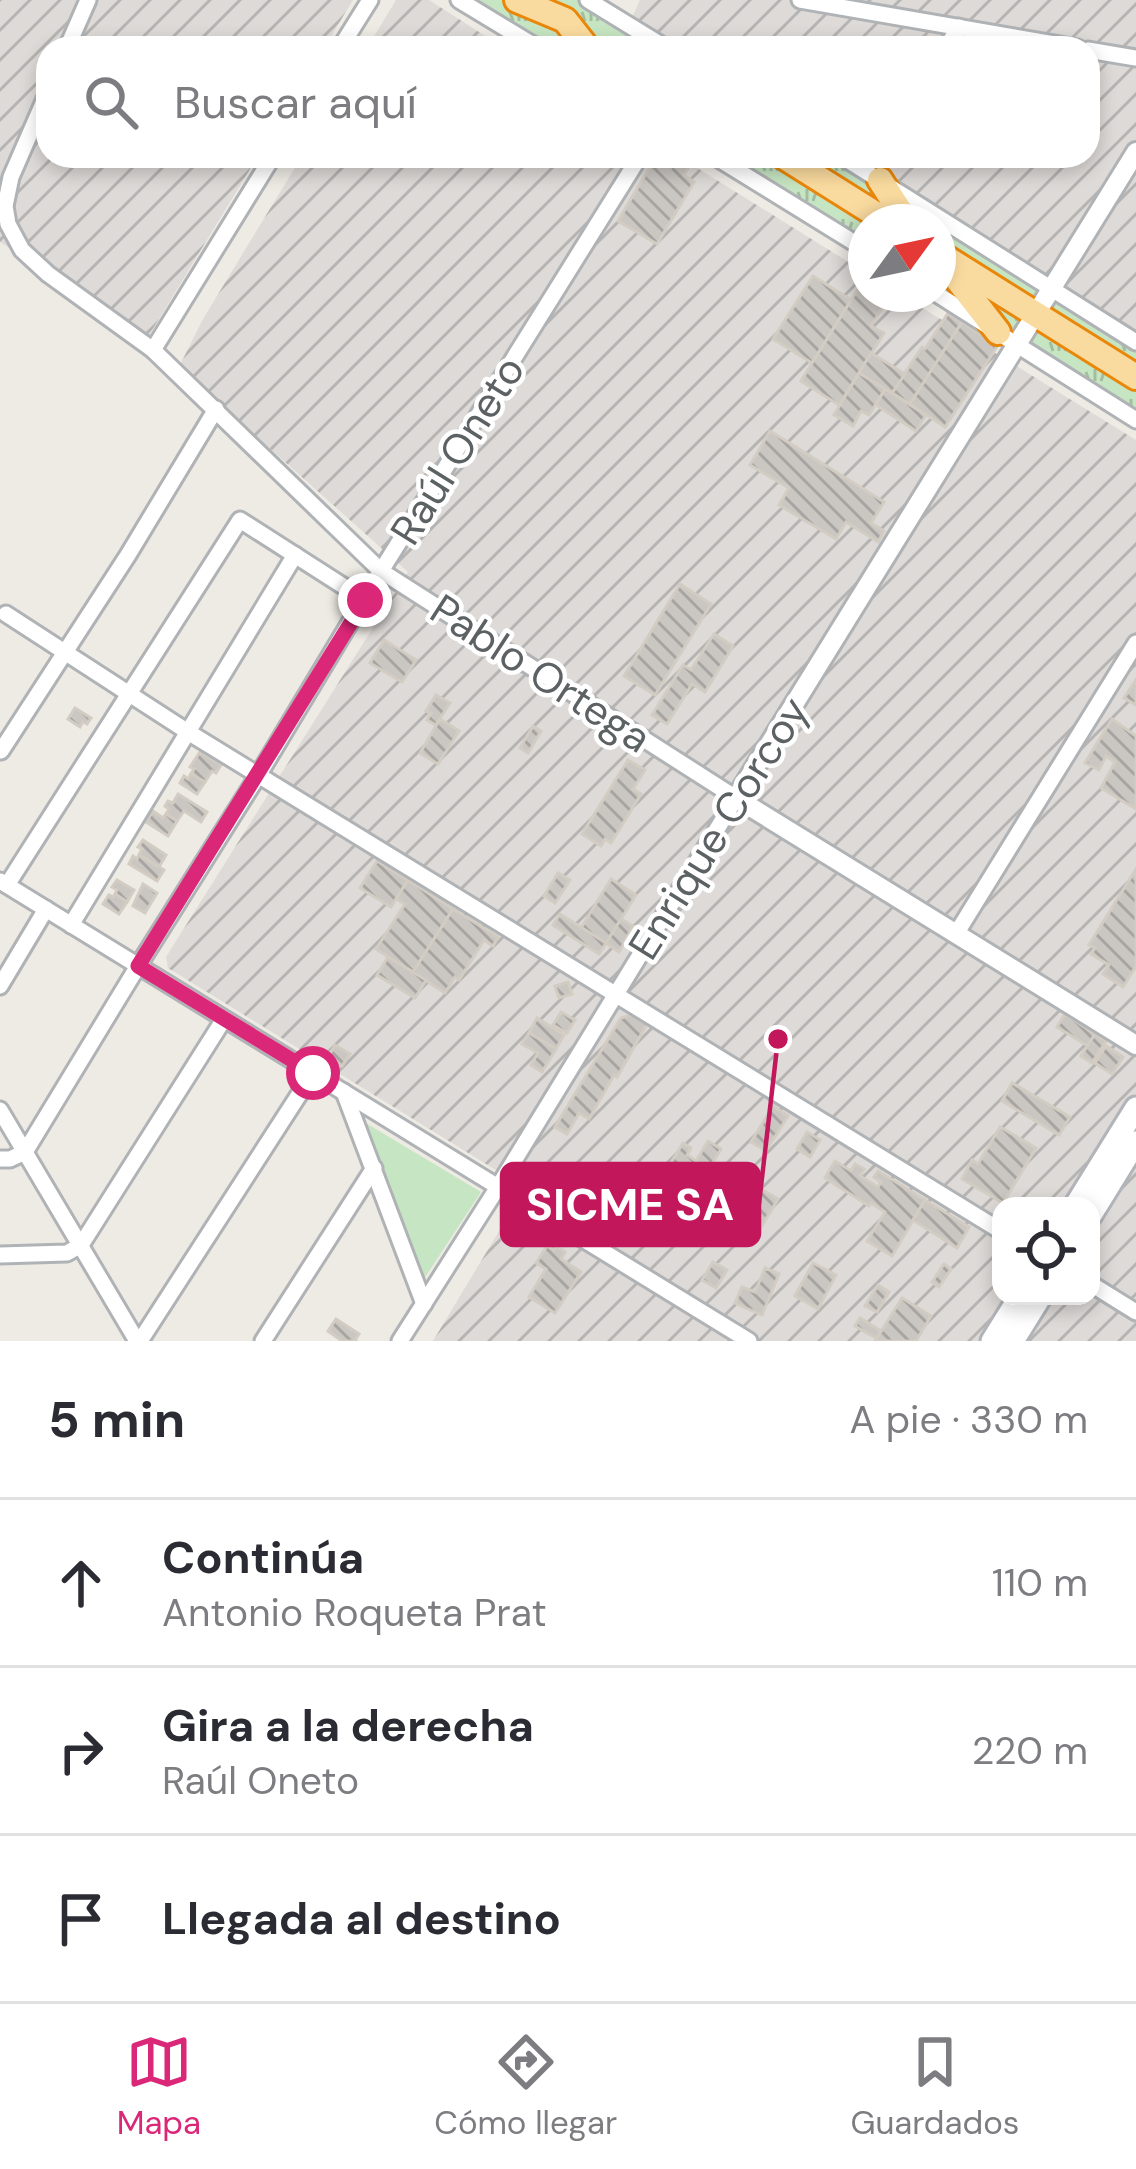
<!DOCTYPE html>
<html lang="es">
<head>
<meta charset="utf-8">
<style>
  :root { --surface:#fff; --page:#f7f7f7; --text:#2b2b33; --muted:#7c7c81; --line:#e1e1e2; --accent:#db2777 }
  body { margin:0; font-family:"DM Sans",sans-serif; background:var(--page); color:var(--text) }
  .controls { position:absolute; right:36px; bottom:36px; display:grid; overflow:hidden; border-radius:24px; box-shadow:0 6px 18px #0003 }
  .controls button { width:108px; height:108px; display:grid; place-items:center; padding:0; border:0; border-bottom:3px solid var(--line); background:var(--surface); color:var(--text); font:60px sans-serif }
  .compass { position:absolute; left:848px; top:204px; width:108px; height:108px; border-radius:50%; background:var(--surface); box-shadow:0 6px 18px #0003; rotate:57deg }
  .stop { position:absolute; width:36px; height:36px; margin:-27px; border:9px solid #db2777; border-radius:50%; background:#fff }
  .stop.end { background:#db2777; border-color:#fff; box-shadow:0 3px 12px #0008 }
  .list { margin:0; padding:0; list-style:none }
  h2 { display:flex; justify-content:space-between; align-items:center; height:156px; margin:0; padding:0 48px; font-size:51px }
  h2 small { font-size:39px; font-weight:400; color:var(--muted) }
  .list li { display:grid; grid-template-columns:78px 1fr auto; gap:36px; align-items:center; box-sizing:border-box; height:168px; padding:0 48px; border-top:3px solid var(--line) }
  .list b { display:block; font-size:45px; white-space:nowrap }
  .list p { margin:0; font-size:39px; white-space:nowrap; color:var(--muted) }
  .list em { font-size:39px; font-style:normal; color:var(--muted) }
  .icon { flex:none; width:66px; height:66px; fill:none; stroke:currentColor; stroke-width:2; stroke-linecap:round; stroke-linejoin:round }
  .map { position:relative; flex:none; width:1136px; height:1341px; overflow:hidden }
  .search { position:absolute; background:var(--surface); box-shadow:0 6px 18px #0003; left:36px; right:36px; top:36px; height:132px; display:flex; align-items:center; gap:30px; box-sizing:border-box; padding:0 42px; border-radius:36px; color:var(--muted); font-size:45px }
  .sheet { height:660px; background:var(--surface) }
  nav { display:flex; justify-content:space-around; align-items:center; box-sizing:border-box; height:168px; border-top:3px solid var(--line); background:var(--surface); font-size:33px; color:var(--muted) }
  nav a { display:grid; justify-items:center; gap:6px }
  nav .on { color:var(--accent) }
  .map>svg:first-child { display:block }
</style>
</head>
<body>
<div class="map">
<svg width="1136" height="1341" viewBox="0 0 1136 1341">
  <defs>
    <pattern id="industrial-furrows" width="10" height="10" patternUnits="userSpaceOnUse" patternTransform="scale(3)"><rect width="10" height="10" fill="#dddad7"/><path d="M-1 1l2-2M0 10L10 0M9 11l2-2" fill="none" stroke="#b6b4b2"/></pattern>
    <pattern id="grass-tufts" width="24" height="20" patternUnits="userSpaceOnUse" patternTransform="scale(3)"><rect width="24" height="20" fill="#c6e5c2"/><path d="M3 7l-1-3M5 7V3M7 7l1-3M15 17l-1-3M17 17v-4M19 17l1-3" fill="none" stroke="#a4bda1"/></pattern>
    <pattern id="building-back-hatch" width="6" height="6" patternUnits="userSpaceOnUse" patternTransform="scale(3)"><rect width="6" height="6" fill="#cac6c2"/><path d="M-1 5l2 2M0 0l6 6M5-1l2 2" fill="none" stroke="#a7a4a1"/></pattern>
  </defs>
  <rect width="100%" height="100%" fill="#eeebe5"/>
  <!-- industrial -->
  <g fill="url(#industrial-furrows)" fill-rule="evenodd">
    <polygon points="0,0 353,0 324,48 48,48 48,156 258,156 148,337 0,242"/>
    <polygon points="396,0 429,0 504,48 367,48"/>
    <polygon points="640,0 1136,0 1136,334 847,156 1088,156 1088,48 673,48 630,22"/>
    <path d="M302 156H678L866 273V294H900L1136 440V1341H433L525 1188 168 968 166 957 408 572 179 367 203 319ZM1001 1206H1091V1296H1001Z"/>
  </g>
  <!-- grass -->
  <g fill="url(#grass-tufts)">
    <polygon points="459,0 588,0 666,48 538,48"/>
    <polygon points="714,156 841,156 1136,342 1136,420 938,294 938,222 866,222 866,250"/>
  </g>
  <!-- green -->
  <polygon fill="#c6e5c2" points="359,1119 481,1192 418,1288"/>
  <!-- building -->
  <g fill="url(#building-back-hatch)" stroke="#d3ccc3" stroke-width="3">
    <polygon points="678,156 695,156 684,175 694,182 657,244 618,221 655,158 671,167"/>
    <polygon points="813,276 851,300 812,363 773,339"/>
    <polygon points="866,276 866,294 891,294 871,326 884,333 839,405 801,381"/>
    <polygon points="948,313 962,322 910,404 892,393 922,347 925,349"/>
    <polygon points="962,322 998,345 945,427 910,404"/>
    <polygon points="871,353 905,374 892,393 859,373"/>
    <polygon points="859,373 885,389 869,415 861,411 853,426 834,415"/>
    <polygon points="885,389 926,415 916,431 876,405"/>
    <polygon points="770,431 884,502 871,523 884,531 878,542 846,522 836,539 779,505 789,488 750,465"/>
    <polygon points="680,584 711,604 655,695 624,676"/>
    <polygon points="714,634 733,646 705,692 692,684 667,724 652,715 683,665 691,670"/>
    <polygon points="384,640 416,660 402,682 370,663"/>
    <polygon points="1136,680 1136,705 1124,698"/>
    <polygon points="436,695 450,703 436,725 427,720 431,713 426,711"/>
    <polygon points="75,708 91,718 87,724 83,722 80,727 68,719"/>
    <polygon points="440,719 459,731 438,764 420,753"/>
    <polygon points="1112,719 1136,736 1136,809 1101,788 1115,762 1106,756 1099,770 1085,763"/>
    <polygon points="533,726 541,731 528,753 520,748"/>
    <polygon points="200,752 221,765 216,773 212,771 205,782 191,774 194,769 190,767"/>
    <polygon points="628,760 645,770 633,789 641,794 611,843 605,839 601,846 582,834"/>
    <polygon points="191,774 205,782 197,794 180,783 184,776 188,779"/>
    <polygon points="178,794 207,812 201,822 184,811 177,821 166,814 169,809 165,806 168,801 173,803"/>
    <polygon points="153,811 163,818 166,814 177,821 168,836 146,822"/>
    <polygon points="143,840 166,855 159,867 139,855 142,849 138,847"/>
    <polygon points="139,855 164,870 157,881 129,864 133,856 137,859"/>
    <polygon points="377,861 408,880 391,907 360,888"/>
    <polygon points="1136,869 1136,966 1123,987 1103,974 1109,965 1091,954 1095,948 1089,945"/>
    <polygon points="558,873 570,880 555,903 544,896"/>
    <polygon points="611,879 636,895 606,943 581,928"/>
    <polygon points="117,880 134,890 127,902 115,894 117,890 112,887"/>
    <polygon points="408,880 453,909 413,972 376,949 405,904 396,899"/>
    <polygon points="143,884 157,893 145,913 133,906"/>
    <polygon points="115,894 127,902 119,914 103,904 109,895 113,897"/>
    <polygon points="453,909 498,937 493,946 484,940 459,980 455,977 445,993 413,972"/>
    <polygon points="560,914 606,943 599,954 553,925"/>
    <polygon points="621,919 633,926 619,952 606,943"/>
    <polygon points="388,957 426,980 415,998 377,975"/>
    <polygon points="568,982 572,994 559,998 555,986"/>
    <polygon points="561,1012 575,1020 567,1033 553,1025"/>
    <polygon points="1065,1014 1095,1034 1088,1046 1057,1027"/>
    <polygon points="631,1015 647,1024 617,1077 614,1075 589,1119 579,1113 567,1134 555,1127 621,1018"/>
    <polygon points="537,1018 564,1035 556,1049 529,1033"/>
    <polygon points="529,1033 556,1049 542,1072 531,1065 538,1053 522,1044"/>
    <polygon points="1095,1034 1106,1041 1092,1063 1081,1056"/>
    <polygon points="335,1045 350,1054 342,1066 328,1057"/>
    <polygon points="1106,1046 1123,1057 1112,1074 1095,1063"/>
    <polygon points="1012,1083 1070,1117 1059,1135 1002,1101"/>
    <polygon points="773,1106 788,1116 766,1151 751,1142"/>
    <polygon points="1000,1127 1036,1148 1003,1203 962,1179 972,1160 978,1164"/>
    <polygon points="807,1132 820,1140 810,1157 797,1149"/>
    <polygon points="708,1141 721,1149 703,1179 690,1172 677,1195 658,1184 683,1143 691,1148 687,1155 696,1161"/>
    <polygon points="835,1161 851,1171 855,1164 864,1169 860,1176 878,1187 881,1182 874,1177 878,1171 925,1200 892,1256 867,1241 885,1212 871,1203 869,1206 825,1178"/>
    <polygon points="732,1172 778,1199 751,1244 707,1219"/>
    <polygon points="925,1200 969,1227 957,1248 913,1220"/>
    <polygon points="547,1246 554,1250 556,1246 565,1252 561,1259 581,1272 555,1313 529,1297 546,1269 536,1263"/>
    <polygon points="713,1262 727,1270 716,1288 702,1280"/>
    <polygon points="813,1263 836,1275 818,1309 795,1296"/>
    <polygon points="944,1264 951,1269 939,1287 932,1282"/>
    <polygon points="765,1268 779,1274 762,1315 735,1303 742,1287 755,1292"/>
    <polygon points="878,1285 889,1292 877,1312 865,1306"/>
    <polygon points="902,1298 931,1316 916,1341 875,1341"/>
    <polygon points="860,1318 881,1331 876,1338 855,1326"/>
    <polygon points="336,1319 359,1334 355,1340 357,1341 342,1341 328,1331"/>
  </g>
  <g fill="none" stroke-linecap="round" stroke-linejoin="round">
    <!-- minor casing -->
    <g stroke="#b0b3b6" stroke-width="21">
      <g id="minor">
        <polyline points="459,0 538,48"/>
        <polyline points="588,0 666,48"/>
        <polyline points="800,0 1078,48"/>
        <polyline points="67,48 88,0"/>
        <polyline points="340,48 370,0"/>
        <polyline points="946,48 959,27"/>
        <polyline points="1088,50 1136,58"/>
        <polyline points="48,92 11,177 5,206 8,224 22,250 48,274 153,350 381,571 736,798 498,1187 400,1341"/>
        <polyline points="714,156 866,250"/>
        <polyline points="841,156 1136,342"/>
        <polyline points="937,294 1136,420"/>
        <polyline points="153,350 273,156"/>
        <polyline points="6,614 188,732 1001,1231"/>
        <polyline points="1,751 128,555 216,409"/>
        <polyline points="0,881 749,1341"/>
        <polyline points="7,885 240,520 365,600"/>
        <polyline points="71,925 295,555"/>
        <polyline points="956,934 1136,643"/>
        <polyline points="0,986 46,909"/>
        <polyline points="344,1092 424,1304"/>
        <polyline points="0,1110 137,1341"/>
        <polyline points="0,1159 10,1159 25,1152 138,966 259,774 381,571 640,156"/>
        <polyline points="0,1255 67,1253 81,1245 224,1019"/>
        <polyline points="1091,1284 1136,1312"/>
        <polyline points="140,1341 313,1073"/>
        <polyline points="263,1341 374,1168"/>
      </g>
    </g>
    <!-- tertiary casing -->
    <g stroke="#b0b3b6" stroke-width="24">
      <polyline id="tertiary" points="1136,152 736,798 1136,1045"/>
    </g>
    <!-- secondary casing -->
    <g stroke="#b1b5b9" stroke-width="27">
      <g id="secondary">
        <polyline points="1075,1206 1136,1108"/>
        <polyline points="1091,1215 1136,1142"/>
        <polyline points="992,1341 1020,1296"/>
        <polyline points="1013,1341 1041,1296"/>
      </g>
    </g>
    <!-- trunk casing -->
    <g stroke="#e9870a" stroke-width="30">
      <g id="trunk">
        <polyline points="517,0 565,20 587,48"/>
        <polyline points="783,156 888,222"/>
        <polyline points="880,180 907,222"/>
        <polyline points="938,253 1136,377"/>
        <polyline points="947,266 998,332"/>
      </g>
    </g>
    <!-- minor -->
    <use href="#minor" stroke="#fff" stroke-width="15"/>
    <!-- tertiary -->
    <use href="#tertiary" stroke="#fff" stroke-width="18"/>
    <!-- secondary -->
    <use href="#secondary" stroke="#fff" stroke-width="21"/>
    <!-- trunk -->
    <use href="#trunk" stroke="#fadb9f" stroke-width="24"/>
  </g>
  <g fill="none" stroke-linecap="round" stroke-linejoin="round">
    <!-- route -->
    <polyline stroke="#db2777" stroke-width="15" points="313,1073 138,966 365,600"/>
  </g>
  <g text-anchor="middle" stroke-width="9" stroke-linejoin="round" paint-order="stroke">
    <!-- street labels -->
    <g font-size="42" fill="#5c6164" stroke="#fff">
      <text transform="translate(457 450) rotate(-58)" y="15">Raúl Oneto</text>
      <text transform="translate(541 673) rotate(33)" y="15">Pablo Ortega</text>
      <text transform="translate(718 828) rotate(-58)" y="15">Enrique Corcoy</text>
    </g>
  </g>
  <!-- callouts -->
  <path fill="none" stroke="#c2185b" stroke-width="4.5" d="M778 1039L759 1204"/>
  <circle fill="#c2185b" stroke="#fff" stroke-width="4.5" cx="778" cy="1039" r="12"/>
  <rect fill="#c2185b" stroke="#c2185b" stroke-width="4.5" x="502" y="1164" width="257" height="81" rx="12"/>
  <g font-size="45" text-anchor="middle" font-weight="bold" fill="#fff">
    <text x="630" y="1220">SICME SA</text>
  </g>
</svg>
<div class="controls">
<button><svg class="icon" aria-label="locate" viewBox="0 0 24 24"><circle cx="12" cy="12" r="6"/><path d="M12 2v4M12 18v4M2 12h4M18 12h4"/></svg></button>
</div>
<svg class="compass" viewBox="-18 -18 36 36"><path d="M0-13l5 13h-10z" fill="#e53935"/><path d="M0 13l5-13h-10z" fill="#7c7c81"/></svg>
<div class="stop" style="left:313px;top:1073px"></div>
<div class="stop end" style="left:365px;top:600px"></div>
<div class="search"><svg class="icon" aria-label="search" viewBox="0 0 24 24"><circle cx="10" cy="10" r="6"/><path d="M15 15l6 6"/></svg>Buscar aquí</div>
</div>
<section class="sheet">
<h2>5 min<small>A pie · 330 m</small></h2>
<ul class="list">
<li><svg class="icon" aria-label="ahead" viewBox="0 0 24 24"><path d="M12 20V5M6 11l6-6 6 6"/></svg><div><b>Continúa</b><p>Antonio Roqueta Prat</p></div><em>110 m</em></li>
<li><svg class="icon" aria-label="right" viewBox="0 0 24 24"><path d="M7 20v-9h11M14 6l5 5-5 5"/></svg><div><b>Gira a la derecha</b><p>Raúl Oneto</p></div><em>220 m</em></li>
<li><svg class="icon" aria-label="arrive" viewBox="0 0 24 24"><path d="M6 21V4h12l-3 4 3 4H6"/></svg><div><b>Llegada al destino</b></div></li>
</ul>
</section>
<nav>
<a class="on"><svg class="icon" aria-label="map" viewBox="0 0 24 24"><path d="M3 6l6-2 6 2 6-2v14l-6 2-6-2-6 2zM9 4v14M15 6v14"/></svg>Mapa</a>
<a><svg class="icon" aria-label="directions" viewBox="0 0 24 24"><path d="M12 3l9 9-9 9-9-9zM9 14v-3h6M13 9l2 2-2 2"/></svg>Cómo llegar</a>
<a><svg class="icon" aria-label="saved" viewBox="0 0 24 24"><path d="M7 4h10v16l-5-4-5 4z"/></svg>Guardados</a>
</nav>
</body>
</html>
